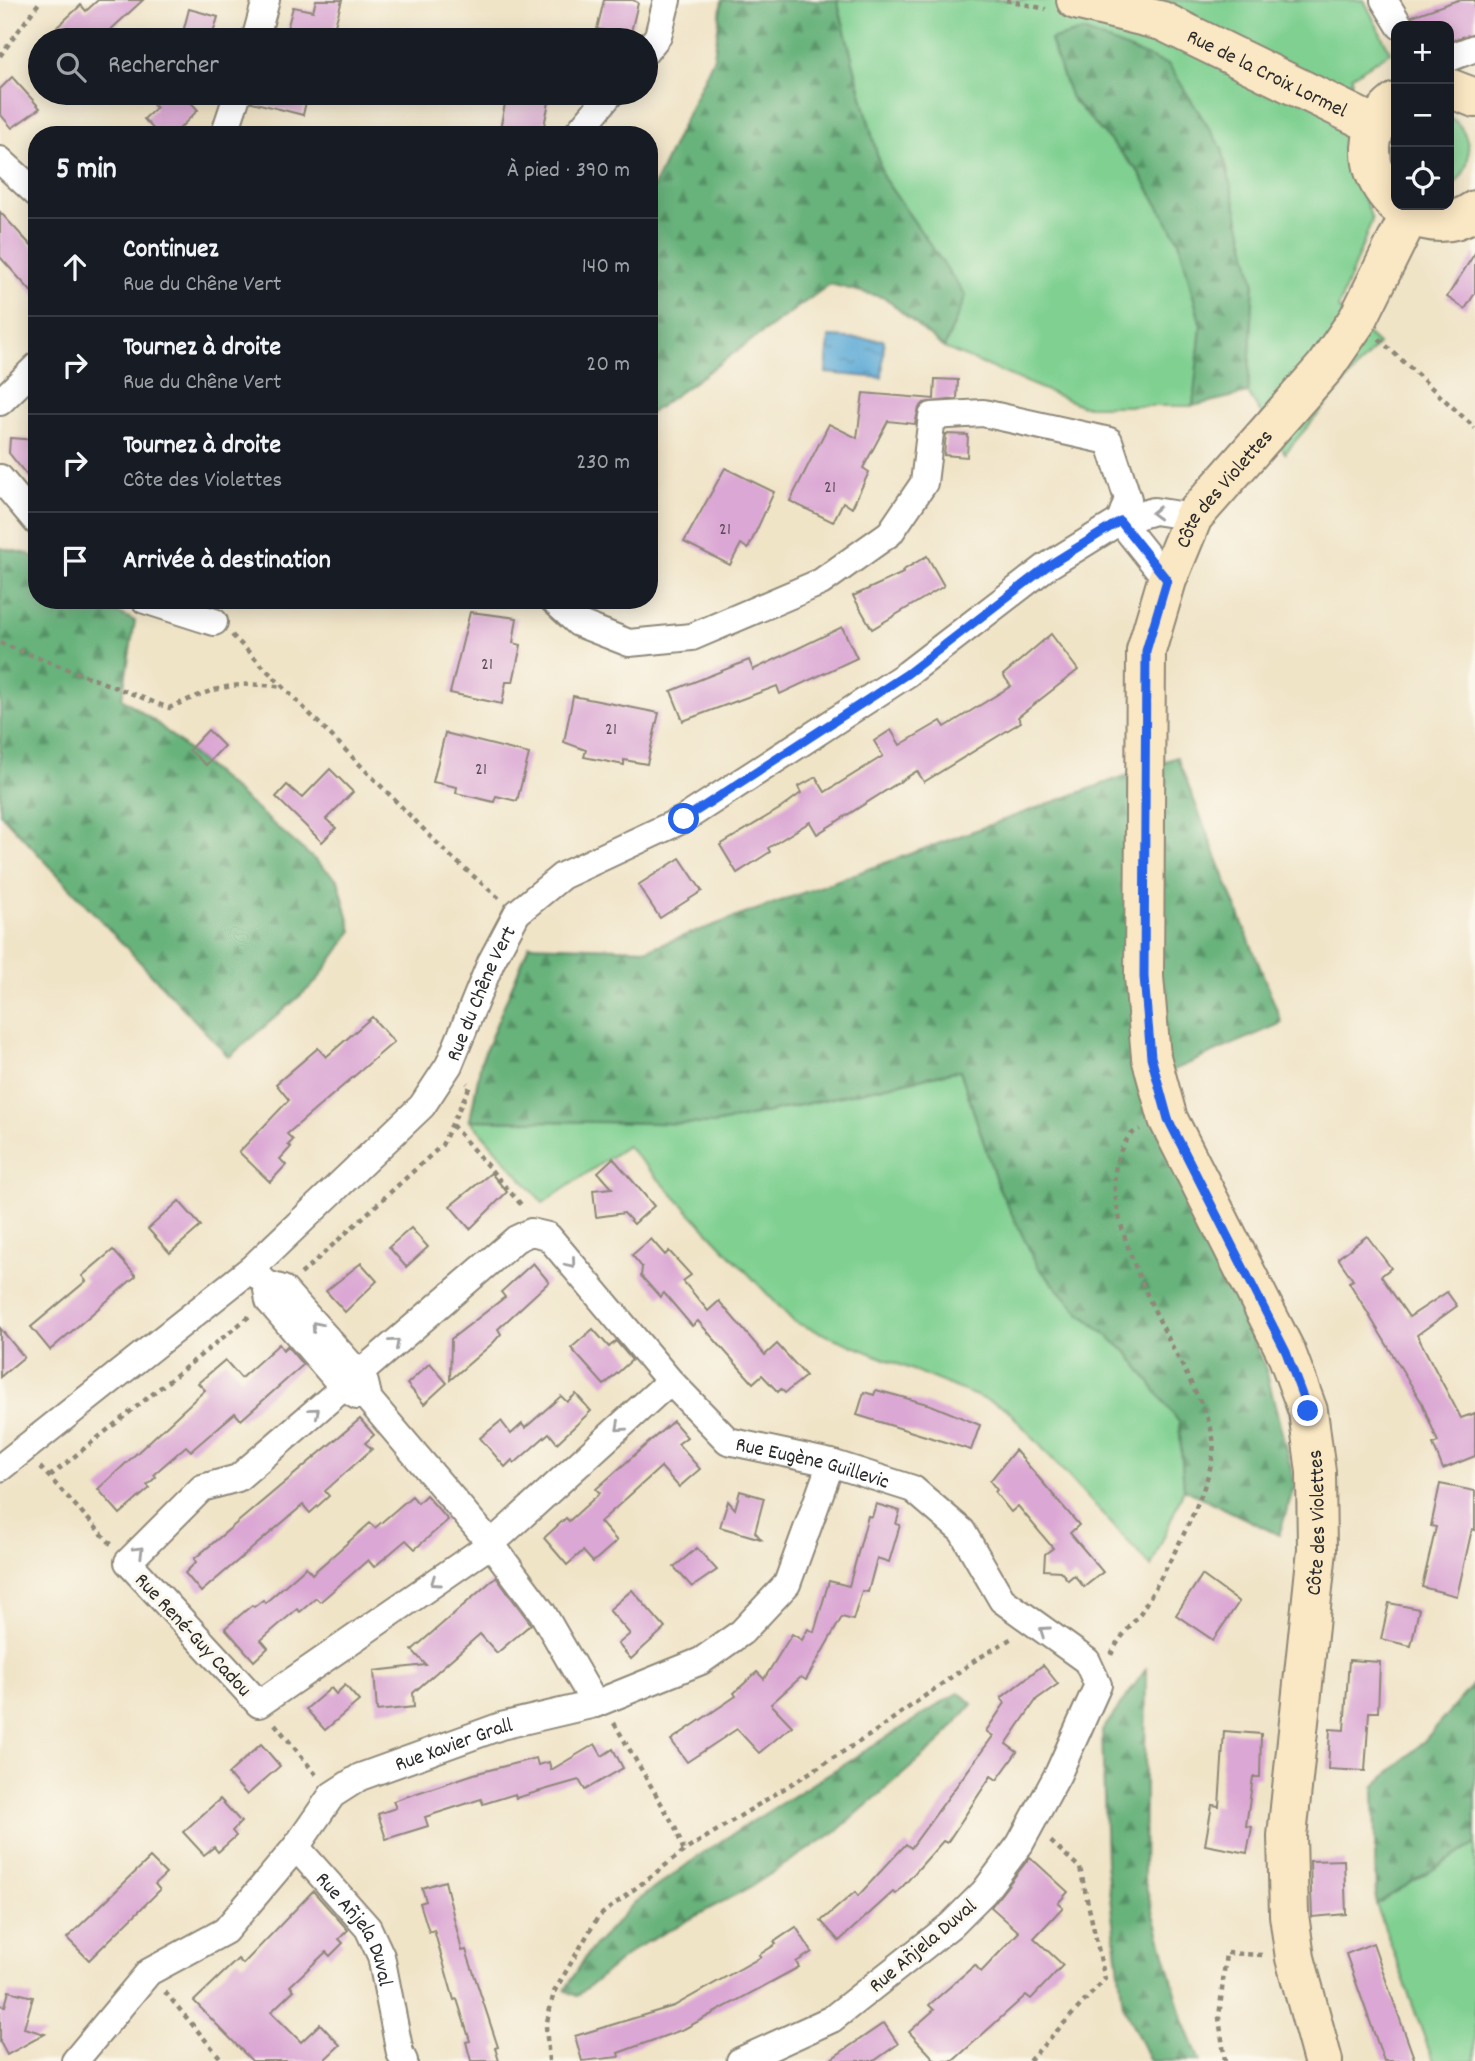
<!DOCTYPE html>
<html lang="fr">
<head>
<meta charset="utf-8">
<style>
  :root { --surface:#171b24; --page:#20242c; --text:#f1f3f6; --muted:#9ea1a6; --line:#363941 }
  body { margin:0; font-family:Dekko,sans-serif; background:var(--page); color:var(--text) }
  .controls { position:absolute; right:21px; top:21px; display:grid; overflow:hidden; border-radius:14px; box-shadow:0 4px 18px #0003 }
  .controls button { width:63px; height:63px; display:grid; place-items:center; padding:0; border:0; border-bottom:2px solid var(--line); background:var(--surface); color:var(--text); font:35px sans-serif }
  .stop { position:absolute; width:21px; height:21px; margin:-16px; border:5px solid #2563eb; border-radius:50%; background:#fff }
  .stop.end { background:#2563eb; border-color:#fff; box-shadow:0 2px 7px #0008 }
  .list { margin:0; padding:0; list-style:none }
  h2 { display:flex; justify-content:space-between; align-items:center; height:91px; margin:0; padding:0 28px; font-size:30px }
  h2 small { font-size:23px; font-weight:400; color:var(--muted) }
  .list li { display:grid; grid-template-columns:46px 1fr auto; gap:21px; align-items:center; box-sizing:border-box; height:98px; padding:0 28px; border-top:2px solid var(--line) }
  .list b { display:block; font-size:26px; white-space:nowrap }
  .list p { margin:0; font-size:23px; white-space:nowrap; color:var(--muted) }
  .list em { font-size:23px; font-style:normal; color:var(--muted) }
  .icon { flex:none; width:38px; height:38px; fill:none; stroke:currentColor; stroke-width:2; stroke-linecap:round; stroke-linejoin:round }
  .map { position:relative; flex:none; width:1475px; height:2061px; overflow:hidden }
  .search { position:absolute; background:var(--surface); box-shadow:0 4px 18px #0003; left:28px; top:28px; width:630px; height:77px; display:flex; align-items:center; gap:18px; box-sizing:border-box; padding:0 24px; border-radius:38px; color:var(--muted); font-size:26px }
  .panel { position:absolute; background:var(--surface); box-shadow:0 4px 18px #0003; left:28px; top:126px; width:630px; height:483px; border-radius:28px }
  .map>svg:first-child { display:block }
</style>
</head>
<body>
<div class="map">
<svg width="1475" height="2061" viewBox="0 0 1475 2061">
  <defs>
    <pattern id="forest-firs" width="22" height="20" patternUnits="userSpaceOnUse" patternTransform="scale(1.75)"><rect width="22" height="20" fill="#67b27b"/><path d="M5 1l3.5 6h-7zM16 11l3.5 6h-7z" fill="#559165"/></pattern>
    <pattern id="water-ripples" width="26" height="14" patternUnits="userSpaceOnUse" patternTransform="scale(1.75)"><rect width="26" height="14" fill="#5daad6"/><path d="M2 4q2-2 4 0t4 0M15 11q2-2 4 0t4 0" fill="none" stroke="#4d8bae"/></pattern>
  </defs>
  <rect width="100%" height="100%" fill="#fbf7ec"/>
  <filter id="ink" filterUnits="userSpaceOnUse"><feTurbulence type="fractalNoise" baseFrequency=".0143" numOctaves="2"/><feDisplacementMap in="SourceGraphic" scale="14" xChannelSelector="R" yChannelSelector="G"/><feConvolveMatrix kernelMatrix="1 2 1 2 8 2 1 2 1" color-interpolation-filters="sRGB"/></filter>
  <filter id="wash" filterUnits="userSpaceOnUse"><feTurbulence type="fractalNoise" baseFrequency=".00686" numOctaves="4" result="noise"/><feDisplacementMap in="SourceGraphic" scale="28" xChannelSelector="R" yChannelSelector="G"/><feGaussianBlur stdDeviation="1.57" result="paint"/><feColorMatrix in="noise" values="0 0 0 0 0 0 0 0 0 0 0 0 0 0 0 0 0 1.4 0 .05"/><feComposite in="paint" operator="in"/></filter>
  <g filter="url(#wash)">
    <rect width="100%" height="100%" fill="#f0e4c7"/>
    <!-- green -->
    <g fill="#7fd091" stroke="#557e5e" stroke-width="2">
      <polygon points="837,0 1364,0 1390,52 1352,76 1345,140 1372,220 1338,308 1378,344 1285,453 1248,393 1254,281 1083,31 1050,40 1071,98 1138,171 1179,241 1201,326 1193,406 1083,406 944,348 965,296 883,177"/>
      <path d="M1449 117C1475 131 1475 172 1449 188Z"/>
      <polygon points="960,1070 998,1186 1079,1312 1128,1353 1179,1422 1184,1489 1151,1567 1006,1408 794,1322 627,1146 543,1203 470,1120 714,1124"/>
      <polygon points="1475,1844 1475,2061 1433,2061 1376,1904"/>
    </g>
    <!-- forest -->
    <g fill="url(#forest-firs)" stroke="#496e53" stroke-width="2">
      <polygon points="722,0 837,0 883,177 966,296 944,348 885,298 830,284 649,414 649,196 714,57"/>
      <polygon points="1083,31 1169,65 1222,149 1254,281 1248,393 1193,406 1201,326 1179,241 1138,171 1071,98 1050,40"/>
      <polygon points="0,548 29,554 37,560 37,600 94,600 135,621 122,698 158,724 338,880 352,931 316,982 229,1057 0,813"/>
      <polygon points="1177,757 1282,1023 1139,1085 1265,1366 1295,1484 1279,1535 1184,1489 1179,1422 1128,1353 1079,1312 1038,1267 998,1186 960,1070 714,1124 470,1120 481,1061 529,945 648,949"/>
      <polygon points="1146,1669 1144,1879 1184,2022 1200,2061 1150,2061 1123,2005 1106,1864 1102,1731"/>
      <polygon points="1475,1682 1475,1844 1376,1904 1374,1787 1424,1741"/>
      <polygon points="959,1692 972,1704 940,1742 838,1830 752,1886 636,1948 577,1996 565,1990 588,1953 635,1902 710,1848"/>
    </g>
    <!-- water -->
    <polygon fill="url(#water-ripples)" stroke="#446a80" stroke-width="2" points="829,337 884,340 882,378 826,373"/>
    <g id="blocks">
      <!-- building -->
      <g fill="#dba7d4">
        <polygon points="98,0 143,0 106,34 104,31 94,40 43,40 81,5 86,11"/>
        <polygon points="316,0 342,0 331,40 284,40 293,7 313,11"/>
        <polygon points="604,0 633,0 638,3 630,36 597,29"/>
        <polygon points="1458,0 1475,0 1475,33 1449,41 1449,26 1416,26 1412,16"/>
        <polygon points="189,9 218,17 211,40 181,40"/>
        <polygon points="12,77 40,108 12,128 0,114 0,89"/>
        <polygon points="163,93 182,93 198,110 173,135 159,135 144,119 156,108 152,103"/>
        <polygon points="253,93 308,93 303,115 252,102"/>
        <polygon points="507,93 551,93 542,135 499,135"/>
        <polygon points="0,212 37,252 37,298 0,257"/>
        <polygon points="1475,253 1475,293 1465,309 1447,297"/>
        <polygon points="935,379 958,380 957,399 924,403 919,408 915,424 888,421 863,468 869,472 852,508 843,502 833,522 790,501 829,424 857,438 863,393 934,399"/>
        <polygon points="946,434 968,435 967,457 944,455"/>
        <polygon points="10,438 37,440 37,488 9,453"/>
        <polygon points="725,468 774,492 748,549 741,544 730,565 684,542"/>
        <polygon points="927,556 944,586 872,629 853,596 903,573 902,571"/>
        <polygon points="470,612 517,618 513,643 521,645 513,682 506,682 502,704 450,693"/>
        <polygon points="842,627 857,658 780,694 777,686 683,721 671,691 749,660 753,670"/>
        <polygon points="1051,634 1078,670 1018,717 1021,722 924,782 917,771 817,834 810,822 768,848 770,852 737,873 720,845 781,808 801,793 798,787 816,777 825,792 883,756 874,741 891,730 900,745 941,721 945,727 1011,686 1003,675"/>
        <polygon points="573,696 659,713 647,764 624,760 624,765 584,757 586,750 564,742"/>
        <polygon points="208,730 224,746 206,765 189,750"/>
        <polygon points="445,733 529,754 517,801 496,796 494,802 456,793 457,787 433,782"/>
        <polygon points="330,769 353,792 326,819 336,828 322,842 276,797 287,785 302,798"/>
        <polygon points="680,858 702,891 660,918 638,885"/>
        <polygon points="372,1017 394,1042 287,1134 293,1140 288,1145 291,1147 280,1159 286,1165 270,1182 239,1152 289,1100 276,1084 318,1048 326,1057"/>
        <polygon points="613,1158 654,1206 634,1224 624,1213 596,1217 593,1190 612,1188 598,1172"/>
        <polygon points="491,1173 507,1192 470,1229 450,1206"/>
        <polygon points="179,1201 201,1226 170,1253 148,1229"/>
        <polygon points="411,1228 428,1247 406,1267 389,1247"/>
        <polygon points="1367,1236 1391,1268 1381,1276 1409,1317 1447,1292 1457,1306 1417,1335 1461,1418 1475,1413 1475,1456 1443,1469 1433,1444 1438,1442 1422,1403 1349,1282 1353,1280 1338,1258"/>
        <polygon points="651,1239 665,1255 669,1251 691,1275 683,1281 708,1311 719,1301 765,1355 777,1344 806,1376 785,1393 781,1389 778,1392 762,1375 753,1383 698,1321 692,1326 664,1293 660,1297 641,1276 642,1267 632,1255"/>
        <polygon points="113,1250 136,1276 50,1350 31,1327 86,1281 82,1276"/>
        <polygon points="361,1263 377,1281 345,1312 326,1291"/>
        <polygon points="533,1263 549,1282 498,1329 501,1334 493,1343 450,1380 451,1339 505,1297 501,1292"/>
        <polygon points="0,1328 24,1357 0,1377"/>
        <polygon points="593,1329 609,1347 616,1341 632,1360 604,1385 571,1348"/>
        <polygon points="279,1344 283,1350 287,1346 303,1365 241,1420 235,1413 191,1451 186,1446 154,1474 156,1477 147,1485 150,1488 120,1514 98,1489 205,1390 198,1383 225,1360 241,1378"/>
        <polygon points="430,1363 447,1383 424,1404 407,1384"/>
        <polygon points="876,1390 931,1405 980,1425 971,1450 857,1415 864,1392 874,1395"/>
        <polygon points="576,1394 591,1411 557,1443 549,1433 515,1463 512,1460 505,1467 480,1438 501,1421 511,1434 522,1424 525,1428 561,1396 567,1402"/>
        <polygon points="360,1419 374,1435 365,1443 372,1449 325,1491 329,1496 310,1513 303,1505 201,1592 185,1573 196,1562 194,1559"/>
        <polygon points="673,1421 687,1437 678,1444 700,1469 679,1487 661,1467 600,1522 617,1541 593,1562 583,1551 567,1565 544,1538 566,1518 569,1521 600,1493 596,1489"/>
        <polygon points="1015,1450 1079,1525 1070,1533 1103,1572 1084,1587 1074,1575 1068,1580 1060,1571 1044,1570 1045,1554 1053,1548 1018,1506 1011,1512 995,1492 997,1490 990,1481"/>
        <polygon points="1440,1484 1475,1491 1475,1530 1472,1529 1457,1596 1422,1587 1436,1527 1431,1526"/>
        <polygon points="740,1491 764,1498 755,1532 761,1539 720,1527 728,1501 735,1509"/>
        <polygon points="426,1495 448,1520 415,1549 406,1540 374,1567 368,1560 320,1602 316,1598 300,1612 297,1609 261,1640 268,1648 254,1661 225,1628 252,1605 254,1607 263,1600 265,1603 306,1567 312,1574 370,1523 375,1528 412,1496 418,1503"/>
        <polygon points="876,1504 900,1511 896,1524 900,1525 889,1562 877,1558 868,1592 862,1591 853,1620 842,1617 806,1680 801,1677 771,1704 792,1726 759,1753 737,1729 687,1762 671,1740 736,1696 734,1693 757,1672 764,1679 792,1634 802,1640 808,1629 814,1632 829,1581 849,1586 868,1516 872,1517"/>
        <polygon points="697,1548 717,1570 692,1587 674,1567"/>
        <polygon points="1202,1575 1239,1602 1213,1640 1176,1615"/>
        <polygon points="496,1577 531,1624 497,1653 480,1634 413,1693 414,1707 377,1711 374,1671 426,1665 412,1650"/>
        <polygon points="632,1590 665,1628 631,1659 618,1644 630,1634 609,1610"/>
        <polygon points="1389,1603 1419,1609 1411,1646 1381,1639"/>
        <polygon points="1349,1660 1380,1662 1378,1712 1369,1712 1365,1771 1328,1769 1330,1729 1344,1730"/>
        <polygon points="1043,1665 1058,1684 1037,1699 1006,1744 1017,1752 997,1780 991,1776 947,1843 943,1841 896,1894 893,1892 839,1941 821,1921 855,1892 858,1896 906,1844 911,1848 993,1736 986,1731 1005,1703 1001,1698"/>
        <polygon points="345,1685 359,1701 325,1730 306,1709 331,1688 336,1694"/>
        <polygon points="1224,1731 1261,1734 1260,1777 1253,1777 1246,1826 1252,1827 1247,1853 1205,1845 1212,1805 1219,1806"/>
        <polygon points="261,1744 280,1766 247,1795 228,1774"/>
        <polygon points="595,1744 602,1756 613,1749 623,1768 585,1790 579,1780 516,1798 515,1794 483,1804 481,1799 425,1817 428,1826 386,1839 378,1814 396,1808 393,1801 474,1774 536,1758 538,1765 549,1762 551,1770"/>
        <polygon points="220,1799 241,1822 232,1831 236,1836 226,1845 218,1852 214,1847 204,1855 183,1832"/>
        <polygon points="1030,1857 1068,1892 1058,1903 1063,1907 1034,1938 1063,1965 1031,1999 1026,1995 953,2061 936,2061 909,2032 934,2010 929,2005 975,1965 981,1972 1019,1932 991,1907"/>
        <polygon points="150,1858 166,1874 155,1884 160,1890 89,1960 67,1938"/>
        <polygon points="1344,1860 1346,1914 1312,1917 1310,1861"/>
        <polygon points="445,1881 462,1951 466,1950 470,1962 498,2047 495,2048 499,2061 471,2061 466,2042 470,2041 457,1999 454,2000 434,1930 429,1932 420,1903 426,1901 422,1888"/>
        <polygon points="313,1891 348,1930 339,1939 343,1943 330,1956 326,1952 290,1986 294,1990 271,2012 301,2042 320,2024 340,2045 323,2061 252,2061 194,2001 238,1959 243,1964"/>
        <polygon points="796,1927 812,1952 796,1962 799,1967 684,2029 618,2053 619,2057 582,2061 575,2036 674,2006 761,1957 759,1955 776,1944 774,1942"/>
        <polygon points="1373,1943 1393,2000 1415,2061 1384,2061 1346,1954"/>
        <polygon points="9,1991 33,1997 24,2028 45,2034 7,2055 0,2042 0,2005 5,2006"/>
        <polygon points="884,2023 898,2044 874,2061 828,2061"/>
      </g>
    </g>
  </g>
  <g filter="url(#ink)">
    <use href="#blocks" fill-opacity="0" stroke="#8e8879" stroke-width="2"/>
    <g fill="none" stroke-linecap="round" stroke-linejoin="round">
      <!-- street casing -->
      <g stroke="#8e8879" stroke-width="30">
        <g id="street">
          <polyline points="1384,0 1400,26"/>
          <polyline points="255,40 266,0"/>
          <polyline points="646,51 658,36 667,0"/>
          <polyline points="1449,58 1475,48"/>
          <polyline points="224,135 238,93"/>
          <polyline points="576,135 611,93"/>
          <polyline points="0,160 37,194"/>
          <polyline points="0,402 37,366"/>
          <polyline points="0,478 37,522"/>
          <polyline points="1120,521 1167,580"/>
          <polyline points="145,600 214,622"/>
          <polyline points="553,600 578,623 629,643 692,637 821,582 890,533 924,483 932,416 983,413 1109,441 1128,499 1120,521"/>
          <polyline points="258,1275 266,1284 269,1301 344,1388 357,1396"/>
          <polyline points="266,1284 283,1289 359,1374 365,1383 369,1400 491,1544 542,1612 595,1704"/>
          <path id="s1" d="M670 1381 491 1544 259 1704 128 1562 202 1488 238 1478 516 1239 531 1232 548 1236 670 1381 728 1441 831 1463 913 1489 962 1531 1002 1600 1087 1661 1098 1685 1058 1774 1020 1844 984 1892 951 1925 832 2019 740 2061"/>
          <path id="s2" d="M0 1468 252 1268 422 1106 449 1065 491 962 517 913 562 876 684 819 907 674 1046 567 1120 521 1154 511 1193 517"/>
          <path id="s3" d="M296 1847 368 1928 381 1956 400 2053 404 2061"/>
          <path id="s4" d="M75 2061 149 1972 225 1931 296 1847 332 1795 360 1777 501 1726 595 1704 701 1661 742 1632 787 1584 831 1463"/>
        </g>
      </g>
      <!-- secondary casing -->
      <g stroke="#8e8879" stroke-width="42">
        <g id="secondary">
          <path id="s5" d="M1076 0 1162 21 1377 126"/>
          <polyline points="1449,88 1475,98"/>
          <path d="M1396 102C1330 153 1408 257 1475 210"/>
          <path id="s6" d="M1323 2061 1295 1958 1289 1915 1287 1836 1317 1550 1316 1472 1308 1411 1286 1352 1168 1119 1151 1057 1144 977 1146 651 1167 580 1193 517 1325 367 1358 319 1410 214"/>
        </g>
      </g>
      <!-- path -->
      <g stroke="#8e8879" stroke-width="4.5" stroke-dasharray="5 5" stroke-linecap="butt">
        <polyline points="1006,0 1046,9"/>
        <polyline points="0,56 41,0"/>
        <polyline points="1379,339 1475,428"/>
        <polyline points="232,635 449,855 500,899"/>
        <path d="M0 643 169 708C214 688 234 680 283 687"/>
        <polyline points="452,1125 524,1208"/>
        <polyline points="301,1274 442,1145 470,1086 467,1083"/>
        <polyline points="40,1467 112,1545"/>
        <polyline points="50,1476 251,1315"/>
        <path d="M1111 1655C1118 1638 1131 1627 1141 1612 1162 1577 1220 1476 1213 1438 1210 1417 1196 1394 1187 1375 1161 1323 1092 1202 1122 1148 1127 1139 1130 1133 1140 1129"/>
        <polyline points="614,1723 675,1827 684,1851"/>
        <polyline points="275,1724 318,1777"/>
        <polyline points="165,1992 223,2061"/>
        <polyline points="549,2061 546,2026 554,1992 598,1917 684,1851 870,1735 974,1661 1012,1638"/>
        <polyline points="1029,2061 1105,1979 1080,1868 1048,1839"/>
        <polyline points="1225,2061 1219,2018 1226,1953 1263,1955"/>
      </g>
      <!-- street -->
      <use href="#street" stroke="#fff" stroke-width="26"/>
      <!-- secondary -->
      <use href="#secondary" stroke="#fae7c3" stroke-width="38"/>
    </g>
    <!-- one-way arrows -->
    <defs><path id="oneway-chevron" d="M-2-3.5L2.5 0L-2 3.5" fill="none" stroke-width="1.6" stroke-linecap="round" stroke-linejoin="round" transform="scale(1.75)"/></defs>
    <g stroke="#a0a0a0">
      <use href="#oneway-chevron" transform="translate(1156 513) rotate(178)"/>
      <use href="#oneway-chevron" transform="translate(571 1263) rotate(50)"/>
      <use href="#oneway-chevron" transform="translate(316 1326) rotate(-131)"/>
      <use href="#oneway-chevron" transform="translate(395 1343) rotate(-41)"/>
      <use href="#oneway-chevron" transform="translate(315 1412) rotate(-40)"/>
      <use href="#oneway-chevron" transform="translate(620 1427) rotate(138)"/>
      <use href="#oneway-chevron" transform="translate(139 1551) rotate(-45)"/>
      <use href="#oneway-chevron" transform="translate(435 1582) rotate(145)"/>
      <use href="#oneway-chevron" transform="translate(1044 1631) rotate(-145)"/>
    </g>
  </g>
  <g fill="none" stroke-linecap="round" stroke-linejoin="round" filter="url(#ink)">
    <!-- route -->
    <polyline stroke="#2563eb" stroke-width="9" points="684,819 907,674 1046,567 1120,521 1167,580 1146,651 1144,977 1151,1057 1168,1119 1286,1352 1308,1411"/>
  </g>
  <g text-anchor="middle" stroke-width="6" stroke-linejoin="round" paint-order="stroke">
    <!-- number labels -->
    <g font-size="18" fill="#574a55">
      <text x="830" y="492">21</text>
      <text x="725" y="534">21</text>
      <text x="487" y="669">21</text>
      <text x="611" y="734">21</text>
      <text x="481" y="774">21</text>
    </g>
    <!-- street labels -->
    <g font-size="21" fill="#2b2b2b" stroke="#fbf7ec">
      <text dy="7" stroke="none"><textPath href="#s5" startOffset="206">Rue de la Croix Lormel</textPath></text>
      <text dy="7" stroke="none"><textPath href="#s6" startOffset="1634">Côte des Violettes</textPath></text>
      <text dy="7" stroke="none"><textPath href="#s2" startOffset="684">Rue du Chêne Vert</textPath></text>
      <text dy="7" stroke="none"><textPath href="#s1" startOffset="1620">Rue Eugène Guillevic</textPath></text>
      <text dy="7" stroke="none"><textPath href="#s6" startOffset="544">Côte des Violettes</textPath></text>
      <text transform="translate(194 1634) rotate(47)" y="7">Rue René-Guy Cadou</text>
      <text dy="7" stroke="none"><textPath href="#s4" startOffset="508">Rue Xavier Grall</textPath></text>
      <text dy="7" stroke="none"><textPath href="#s3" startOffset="103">Rue Añjela Duval</textPath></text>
      <text transform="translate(922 1945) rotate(-40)" y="7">Rue Añjela Duval</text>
    </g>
  </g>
</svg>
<div class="controls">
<button>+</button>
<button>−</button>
<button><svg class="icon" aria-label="locate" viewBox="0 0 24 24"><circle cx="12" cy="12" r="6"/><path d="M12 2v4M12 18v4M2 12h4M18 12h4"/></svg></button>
</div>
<div class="stop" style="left:684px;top:819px"></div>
<div class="stop end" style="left:1308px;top:1411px"></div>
<div class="search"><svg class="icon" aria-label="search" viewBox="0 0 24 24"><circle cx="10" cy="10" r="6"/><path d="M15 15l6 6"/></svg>Rechercher</div>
<section class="panel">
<h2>5 min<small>À pied · 390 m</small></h2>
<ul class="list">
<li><svg class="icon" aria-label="ahead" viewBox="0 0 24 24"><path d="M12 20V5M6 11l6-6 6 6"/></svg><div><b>Continuez</b><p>Rue du Chêne Vert</p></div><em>140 m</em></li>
<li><svg class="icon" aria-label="right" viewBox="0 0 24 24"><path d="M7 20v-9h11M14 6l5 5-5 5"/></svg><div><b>Tournez à droite</b><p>Rue du Chêne Vert</p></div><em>20 m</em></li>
<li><svg class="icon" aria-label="right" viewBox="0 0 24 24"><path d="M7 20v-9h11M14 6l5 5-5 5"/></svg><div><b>Tournez à droite</b><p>Côte des Violettes</p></div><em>230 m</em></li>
<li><svg class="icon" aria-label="arrive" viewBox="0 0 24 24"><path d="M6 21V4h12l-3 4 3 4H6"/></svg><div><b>Arrivée à destination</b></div></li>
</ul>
</section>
</div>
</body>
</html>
